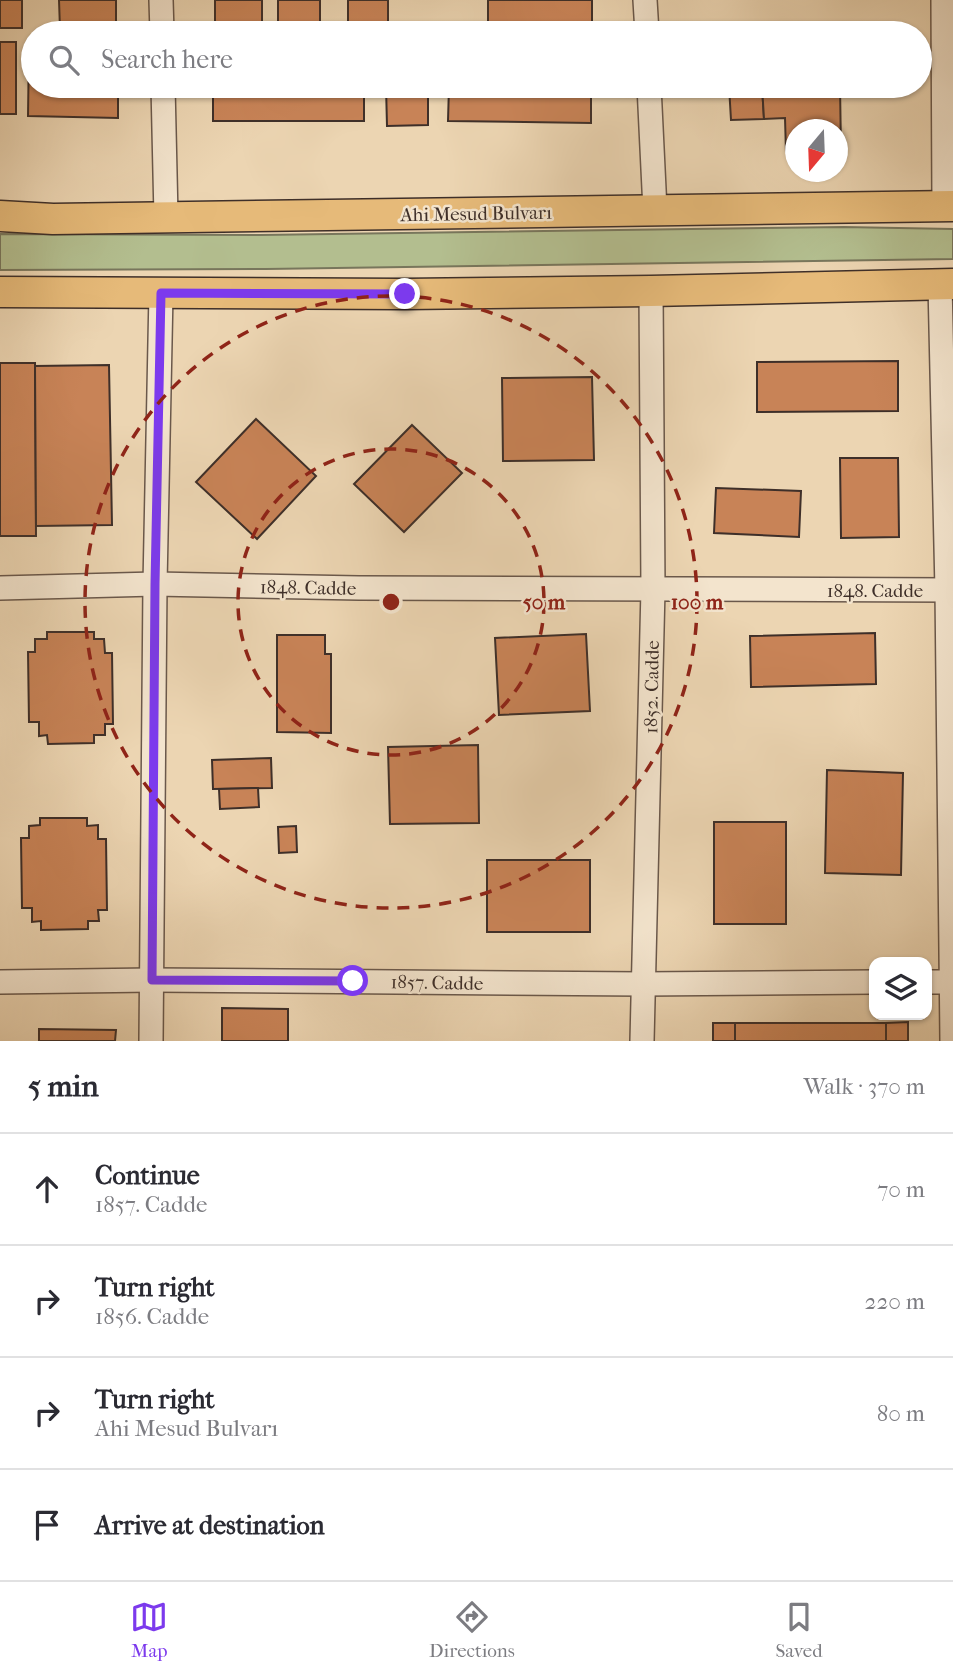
<!DOCTYPE html>
<html lang="en">
<head>
<meta charset="utf-8">
<style>
  :root { --surface:#fff; --page:#f2f2f3; --text:#2b2b33; --muted:#7c7c81; --line:#e1e1e2; --accent:#7c3aed }
  body { margin:0; font-family:"IM FELL French Canon",serif; background:var(--page); color:var(--text) }
  .controls { position:absolute; right:21px; bottom:21px; display:grid; overflow:hidden; border-radius:14px; box-shadow:0 2px 5px #0004 }
  .controls button { width:63px; height:63px; display:grid; place-items:center; padding:0; border:0; border-bottom:2px solid var(--line); background:var(--surface); color:var(--text); font:35px sans-serif }
  .compass { position:absolute; left:785px; top:119px; width:63px; height:63px; border-radius:50%; background:var(--surface); box-shadow:0 2px 5px #0004; rotate:199deg }
  .stop { position:absolute; width:21px; height:21px; margin:-16px; border:5px solid #7c3aed; border-radius:50%; background:#fff }
  .stop.end { background:#7c3aed; border-color:#fff; box-shadow:0 2px 7px #0008 }
  .list { margin:0; padding:0; list-style:none }
  h2 { display:flex; justify-content:space-between; align-items:center; height:91px; margin:0; padding:0 28px; font-size:30px }
  h2 small { font-size:23px; font-weight:400; color:var(--muted) }
  .list li { display:grid; grid-template-columns:46px 1fr auto; gap:21px; align-items:center; box-sizing:border-box; height:112px; padding:0 28px; border-top:2px solid var(--line) }
  .list b { display:block; font-size:26px; white-space:nowrap }
  .list p { margin:0; font-size:23px; white-space:nowrap; color:var(--muted) }
  .list em { font-size:23px; font-style:normal; color:var(--muted) }
  .icon { flex:none; width:38px; height:38px; fill:none; stroke:currentColor; stroke-width:2; stroke-linecap:round; stroke-linejoin:round }
  .map { position:relative; flex:none; width:953px; height:1041px; overflow:hidden }
  .search { position:absolute; background:var(--surface); box-shadow:0 2px 5px #0004; left:21px; right:21px; top:21px; height:77px; display:flex; align-items:center; gap:18px; box-sizing:border-box; padding:0 24px; border-radius:38px; color:var(--muted); font-size:26px }
  .sheet { height:539px; background:var(--surface) }
  nav { display:flex; justify-content:space-around; align-items:center; box-sizing:border-box; height:98px; border-top:2px solid var(--line); background:var(--surface); font-size:19px; color:var(--muted) }
  nav a { display:grid; justify-items:center; gap:4px }
  nav .on { color:var(--accent) }
  .map>svg:first-child { display:block }
</style>
</head>
<body>
<div class="map">
<svg width="953" height="1041" viewBox="0 0 953 1041">
  <rect width="100%" height="100%" fill="#ecd5b2"/>
  <filter id="stains"><feTurbulence type="fractalNoise" baseFrequency=".00286" numOctaves="4"/><feColorMatrix values="0 0 0 0 .2 0 0 0 0 .09 0 0 0 0 .02 0 0 0 .5 -.17"/></filter>
  <radialGradient id="worn" r=".72"><stop offset=".6" stop-color="#630" stop-opacity="0"/><stop offset="1" stop-color="#630" stop-opacity=".3"/></radialGradient>
  <!-- green -->
  <polygon fill="#b3be8f" stroke="#78765c" stroke-width="2" points="844,227 953,229 953,259 266,269 0,270 0,234 260,235"/>
  <!-- building -->
  <g fill="#c88357" stroke="#3e2f29" stroke-width="2">
    <rect x="0" y="0" width="22" height="28"/>
    <polygon points="59,0 116,0 116,28 60,29"/>
    <rect x="215" y="0" width="47" height="33"/>
    <polygon points="278,0 320,0 320,28 278,29"/>
    <rect x="348" y="0" width="40" height="29"/>
    <polygon points="488,0 592,0 592,24 488,23"/>
    <polygon points="450,22 592,24 592,33 450,33"/>
    <rect x="0" y="42" width="16" height="72"/>
    <polygon points="29,45 33,45 33,86 118,86 118,118 28,116"/>
    <rect x="213" y="86" width="151" height="35"/>
    <polygon points="386,86 428,86 428,125 387,126"/>
    <polygon points="449,86 591,86 591,123 448,121"/>
    <polygon points="729,86 762,86 764,119 731,120"/>
    <polygon points="762,86 840,86 841,150 838,150 838,130 796,130 796,152 786,152 785,118 764,119"/>
    <polygon points="898,361 898,411 757,412 757,362"/>
    <polygon points="0,363 35,363 36,536 0,536"/>
    <polygon points="109,365 112,525 36,526 35,366"/>
    <polygon points="592,377 594,460 503,461 502,378"/>
    <polygon points="256,419 316,476 257,539 196,482"/>
    <polygon points="412,425 462,473 404,532 354,484"/>
    <polygon points="840,458 898,458 899,537 841,538"/>
    <polygon points="716,488 801,491 799,537 714,533"/>
    <polygon points="47,632 94,632 94,639 104,639 105,653 112,653 113,724 105,724 105,735 94,735 94,743 48,744 47,735 39,736 39,722 29,722 28,652 35,652 35,639 47,639"/>
    <polygon points="875,633 876,684 751,687 750,636"/>
    <polygon points="586,634 590,711 499,715 495,638"/>
    <polygon points="277,635 325,635 325,654 331,654 331,733 277,732"/>
    <polygon points="478,745 479,823 390,824 388,747"/>
    <polygon points="271,758 272,788 213,789 212,760"/>
    <polygon points="827,770 903,773 901,875 825,873"/>
    <polygon points="258,788 259,807 220,809 219,789"/>
    <polygon points="40,818 87,818 87,826 98,825 98,839 106,839 107,910 98,910 99,921 88,921 88,929 41,930 41,921 32,922 32,908 22,908 21,838 29,838 29,826 40,825"/>
    <rect x="714" y="822" width="72" height="102"/>
    <polygon points="296,826 297,852 279,853 278,827"/>
    <rect x="487" y="860" width="103" height="72"/>
    <polygon points="222,1008 288,1009 288,1041 222,1041"/>
    <polygon points="908,1022 908,1041 886,1041 886,1023"/>
    <rect x="713" y="1023" width="22" height="18"/>
    <rect x="735" y="1023" width="151" height="18"/>
    <polygon points="39,1029 116,1030 115,1041 39,1041"/>
  </g>
  <g fill="none" stroke-linecap="round" stroke-linejoin="round">
    <!-- minor casing -->
    <g stroke="#6a584b" stroke-width="26">
      <g id="minor">
        <polyline points="161,0 162,33"/>
        <polyline points="645,0 647,33"/>
        <polyline points="943,0 944,206"/>
        <polyline points="163,86 166,217"/>
        <polyline points="649,86 655,210"/>
        <polyline points="940,284 947,590 952,1041"/>
        <polyline points="0,588 155,584 359,588 953,590"/>
        <polyline points="0,982 152,980 643,984 874,982"/>
        <polyline points="927,982 951,982"/>
        <polyline points="151,1041 155,584 161,293"/>
        <polyline points="642,1041 653,589 651,291"/>
      </g>
    </g>
    <!-- major casing -->
    <g stroke="#3e2f29" stroke-width="33">
      <g id="major">
        <polyline points="0,216 53,219 953,206"/>
        <polyline points="0,292 405,294 651,291 953,284"/>
      </g>
    </g>
    <!-- minor -->
    <use href="#minor" stroke="#f3e4cd" stroke-width="23"/>
    <!-- major -->
    <use href="#major" stroke="#e6ba79" stroke-width="30"/>
  </g>
  <g fill="none" stroke-linecap="round" stroke-linejoin="round">
    <!-- route -->
    <polyline stroke="#7c3aed" stroke-width="9" points="353,981 152,980 155,584 161,293 405,294"/>
  </g>
  <!-- distance rings -->
  <g fill="none" stroke="#8f2418" stroke-width="3.5" stroke-dasharray="12 9">
    <circle cx="391" cy="602" r="153"/>
    <circle cx="391" cy="602" r="306"/>
  </g>
  <g text-anchor="middle" stroke-width="5" stroke-linejoin="round" paint-order="stroke">
    <!-- street labels -->
    <g font-size="19" fill="#3e2f29" stroke="#f3e4cd">
      <text transform="translate(476 213) rotate(-1)" y="7">Ahi Mesud Bulvarı</text>
      <text transform="translate(308 587) rotate(1)" y="7">1848. Cadde</text>
      <text x="875" y="597">1848. Cadde</text>
      <text transform="translate(651 687) rotate(-89)" y="7">1852. Cadde</text>
      <text transform="translate(437 982) rotate(1)" y="7">1857. Cadde</text>
    </g>
  </g>
  <circle cx="391" cy="602" r="10" fill="#8f2418" stroke="#f3e4cd" stroke-width="3.5"/>
  <g font-size="21" text-anchor="middle" font-weight="bold" fill="#8f2418" stroke="#f3e4cd" stroke-width="5" stroke-linejoin="round" paint-order="stroke">
    <text x="544" y="609">50 m</text>
    <text x="697" y="609">100 m</text>
  </g>
  <rect width="100%" height="100%" filter="url(#stains)"/>
  <rect width="100%" height="100%" fill="url(#worn)"/>
</svg>
<div class="controls">
<button><svg class="icon" aria-label="layers" viewBox="0 0 24 24"><path d="M12 4l9 5-9 5-9-5zM3 14l9 5 9-5"/></svg></button>
</div>
<svg class="compass" viewBox="-18 -18 36 36"><path d="M0-13l5 13h-10z" fill="#e53935"/><path d="M0 13l5-13h-10z" fill="#7c7c81"/></svg>
<div class="stop" style="left:353px;top:981px"></div>
<div class="stop end" style="left:405px;top:294px"></div>
<div class="search"><svg class="icon" aria-label="search" viewBox="0 0 24 24"><circle cx="10" cy="10" r="6"/><path d="M15 15l6 6"/></svg>Search here</div>
</div>
<section class="sheet">
<h2>5 min<small>Walk · 370 m</small></h2>
<ul class="list">
<li><svg class="icon" aria-label="ahead" viewBox="0 0 24 24"><path d="M12 20V5M6 11l6-6 6 6"/></svg><div><b>Continue</b><p>1857. Cadde</p></div><em>70 m</em></li>
<li><svg class="icon" aria-label="right" viewBox="0 0 24 24"><path d="M7 20v-9h11M14 6l5 5-5 5"/></svg><div><b>Turn right</b><p>1856. Cadde</p></div><em>220 m</em></li>
<li><svg class="icon" aria-label="right" viewBox="0 0 24 24"><path d="M7 20v-9h11M14 6l5 5-5 5"/></svg><div><b>Turn right</b><p>Ahi Mesud Bulvarı</p></div><em>80 m</em></li>
<li><svg class="icon" aria-label="arrive" viewBox="0 0 24 24"><path d="M6 21V4h12l-3 4 3 4H6"/></svg><div><b>Arrive at destination</b></div></li>
</ul>
</section>
<nav>
<a class="on"><svg class="icon" aria-label="map" viewBox="0 0 24 24"><path d="M3 6l6-2 6 2 6-2v14l-6 2-6-2-6 2zM9 4v14M15 6v14"/></svg>Map</a>
<a><svg class="icon" aria-label="directions" viewBox="0 0 24 24"><path d="M12 3l9 9-9 9-9-9zM9 14v-3h6M13 9l2 2-2 2"/></svg>Directions</a>
<a><svg class="icon" aria-label="saved" viewBox="0 0 24 24"><path d="M7 4h10v16l-5-4-5 4z"/></svg>Saved</a>
</nav>
</body>
</html>
